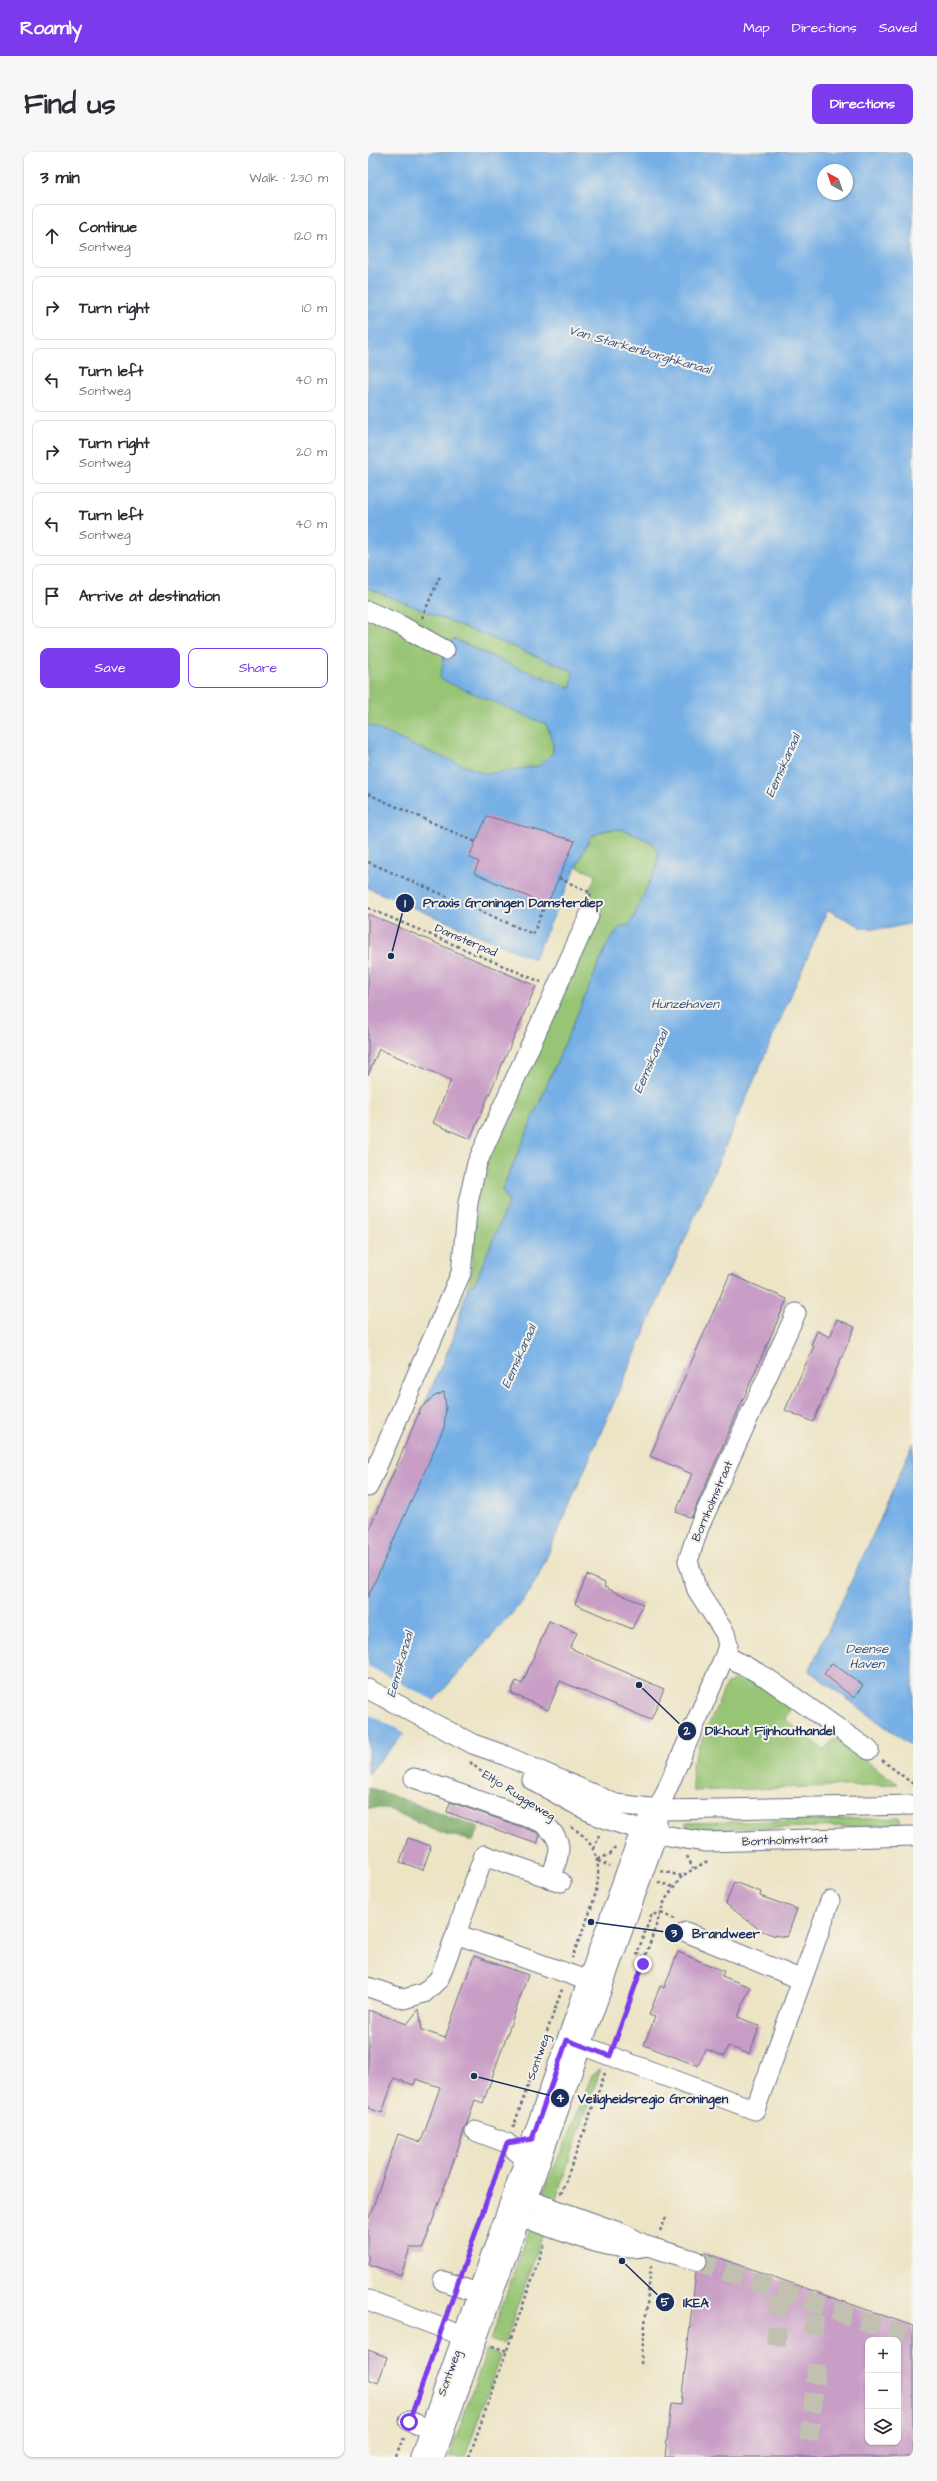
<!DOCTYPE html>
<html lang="en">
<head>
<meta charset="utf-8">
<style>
  :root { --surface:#fff; --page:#f7f7f7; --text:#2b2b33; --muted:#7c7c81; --line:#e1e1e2; --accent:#7c3aed }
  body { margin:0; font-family:"Architects Daughter",sans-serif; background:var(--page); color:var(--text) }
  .controls { position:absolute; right:12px; bottom:12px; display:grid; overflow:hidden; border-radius:8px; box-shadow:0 1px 3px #0004 }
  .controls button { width:36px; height:36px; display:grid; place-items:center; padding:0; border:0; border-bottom:1px solid var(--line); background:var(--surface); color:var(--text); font:20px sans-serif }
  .compass { position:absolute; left:449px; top:12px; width:36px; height:36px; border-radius:50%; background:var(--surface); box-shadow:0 1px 3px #0004; rotate:320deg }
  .stop { position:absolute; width:12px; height:12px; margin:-9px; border:3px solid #7c3aed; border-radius:50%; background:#fff }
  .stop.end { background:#7c3aed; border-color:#fff; box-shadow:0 1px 4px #0008 }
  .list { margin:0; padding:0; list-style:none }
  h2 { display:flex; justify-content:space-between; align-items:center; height:52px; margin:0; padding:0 16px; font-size:17px }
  h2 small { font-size:13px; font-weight:400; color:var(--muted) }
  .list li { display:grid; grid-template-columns:26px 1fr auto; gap:12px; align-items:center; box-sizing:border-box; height:64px; margin:0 8px 8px; padding:0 8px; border:1px solid var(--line); border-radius:8px }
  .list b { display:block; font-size:15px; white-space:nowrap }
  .list p { margin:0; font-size:13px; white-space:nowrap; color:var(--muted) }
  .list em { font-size:13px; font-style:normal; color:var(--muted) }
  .actions { display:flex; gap:8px; padding:12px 16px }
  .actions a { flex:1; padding:9px 0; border:1px solid var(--accent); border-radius:8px; text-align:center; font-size:14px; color:var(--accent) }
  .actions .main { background:var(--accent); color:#fff }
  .icon { flex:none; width:22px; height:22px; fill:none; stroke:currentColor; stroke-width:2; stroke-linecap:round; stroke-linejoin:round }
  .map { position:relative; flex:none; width:545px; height:2305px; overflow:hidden; border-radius:8px }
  header { display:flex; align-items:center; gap:24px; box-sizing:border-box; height:56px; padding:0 20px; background:var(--accent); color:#fff }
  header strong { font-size:19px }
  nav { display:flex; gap:22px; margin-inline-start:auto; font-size:14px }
  .intro { display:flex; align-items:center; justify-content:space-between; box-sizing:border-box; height:96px; padding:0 24px }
  h1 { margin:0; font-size:28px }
  .button { padding:10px 18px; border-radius:8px; background:var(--accent); color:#fff; font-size:14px; font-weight:700 }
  main { display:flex; gap:24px; padding:0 24px }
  aside { flex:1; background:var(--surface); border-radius:8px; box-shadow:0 1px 3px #0004 }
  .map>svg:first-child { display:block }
</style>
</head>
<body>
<header>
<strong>Roamly</strong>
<nav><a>Map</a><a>Directions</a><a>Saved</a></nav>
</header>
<div class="intro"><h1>Find us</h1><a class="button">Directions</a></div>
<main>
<aside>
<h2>3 min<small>Walk · 230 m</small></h2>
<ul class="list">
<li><svg class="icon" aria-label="ahead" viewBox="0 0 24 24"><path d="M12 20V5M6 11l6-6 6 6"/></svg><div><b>Continue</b><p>Sontweg</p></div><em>120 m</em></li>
<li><svg class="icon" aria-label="right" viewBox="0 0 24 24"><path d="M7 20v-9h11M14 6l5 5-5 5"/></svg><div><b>Turn right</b></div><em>10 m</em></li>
<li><svg class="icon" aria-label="left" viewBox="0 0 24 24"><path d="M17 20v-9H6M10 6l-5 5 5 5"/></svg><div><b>Turn left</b><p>Sontweg</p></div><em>40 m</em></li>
<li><svg class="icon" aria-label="right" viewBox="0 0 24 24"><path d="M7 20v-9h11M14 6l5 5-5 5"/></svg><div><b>Turn right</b><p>Sontweg</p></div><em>20 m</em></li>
<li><svg class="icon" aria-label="left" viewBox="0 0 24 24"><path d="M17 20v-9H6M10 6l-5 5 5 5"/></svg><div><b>Turn left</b><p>Sontweg</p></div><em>40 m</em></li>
<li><svg class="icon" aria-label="arrive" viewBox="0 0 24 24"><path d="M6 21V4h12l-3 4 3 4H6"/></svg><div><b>Arrive at destination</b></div></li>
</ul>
<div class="actions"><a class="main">Save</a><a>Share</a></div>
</aside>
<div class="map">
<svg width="545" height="2305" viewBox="0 0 545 2305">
  <rect width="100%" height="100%" fill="#f7f3e8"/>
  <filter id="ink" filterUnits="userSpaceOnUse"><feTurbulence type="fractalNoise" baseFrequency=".025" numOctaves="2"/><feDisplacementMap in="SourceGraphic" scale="8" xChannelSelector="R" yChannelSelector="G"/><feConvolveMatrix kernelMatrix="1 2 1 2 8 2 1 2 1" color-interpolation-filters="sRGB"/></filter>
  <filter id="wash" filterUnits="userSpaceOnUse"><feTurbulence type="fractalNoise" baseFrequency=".012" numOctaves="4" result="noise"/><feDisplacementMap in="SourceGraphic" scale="16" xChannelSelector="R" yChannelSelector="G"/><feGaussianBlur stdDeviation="0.9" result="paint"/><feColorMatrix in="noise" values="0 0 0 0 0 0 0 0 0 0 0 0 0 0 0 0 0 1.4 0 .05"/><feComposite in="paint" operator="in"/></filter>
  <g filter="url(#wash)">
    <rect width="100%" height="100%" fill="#ece4c5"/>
    <!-- green -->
    <g fill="#97c574" stroke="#597a69">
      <polygon points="0,436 205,519 203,536 141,512 87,487 72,527 178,572 185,589 185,601 171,614 118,622 46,594 0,572"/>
      <path d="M253 677 284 690 291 702 288 716 262 773 252 775 239 793 134 1038 141 1049 107 1131 99 1136 103 1123 110 1036 121 1005 223 771 210 764 228 723 209 715C221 688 220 679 253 677Z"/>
      <polygon points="377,1520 424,1554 417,1567 456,1598 466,1586 530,1632 325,1639 324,1611 358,1533"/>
      <polygon points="532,1666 532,1673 318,1678 318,1671"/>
      <polygon points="231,1918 232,1919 186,2052 175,2045 175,2040 202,1980 223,1925"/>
      <polygon points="177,2076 138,2189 134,2192 122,2188 161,2078"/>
      <polygon points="119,2197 130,2202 132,2205 97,2305 81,2305"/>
    </g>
    <!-- forest -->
    <polygon fill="#79aa66" stroke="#4a6c62" points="0,1635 111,1675 106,1689 75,1681 18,1656 0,1656"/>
    <!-- water -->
    <g fill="#75afe6" stroke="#486fa2" fill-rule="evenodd">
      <path d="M0 0H545V771L516 777 495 776 460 758 170 1425 155 1449 0 1622V1379L85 1187 99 1136 107 1131 141 1049 134 1038 239 793 252 775 262 773 288 716 291 703 284 690 253 677 236 678 222 685 166 807 0 736V572L46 594 118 622 171 614 185 601V589L178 572 72 527 77 498 86 487 141 512 203 536 205 519 0 436ZM455 18H479V42H455Z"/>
      <polygon points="545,1291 545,1595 441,1519 512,1368"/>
    </g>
    <!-- pier -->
    <polygon fill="#ece4c5" points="0,1514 67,1549 39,1582 0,1562"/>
    <g id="blocks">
      <!-- building -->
      <g fill="#c89dc6" fill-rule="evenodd">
        <polygon points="119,664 207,689 179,753 106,721 111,710 101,705"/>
        <polygon points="0,762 168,834 102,987 65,971 83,928 11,897 0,923"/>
        <polygon points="362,1122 419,1147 323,1366 308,1360 324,1322 282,1304"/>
        <polygon points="469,1167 487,1175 445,1270 417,1258 446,1194 443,1193 449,1179 462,1185"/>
        <polygon points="76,1240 78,1255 76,1276 0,1445 0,1380 53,1256 65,1245"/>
        <polygon points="219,1423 237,1431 236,1435 275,1452 264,1477 207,1452"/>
        <polygon points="181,1469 209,1481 202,1496 296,1537 283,1568 192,1529 180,1558 143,1541 148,1529 154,1532"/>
        <polygon points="464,1511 495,1533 486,1546 456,1522"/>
        <polygon points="82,1650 168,1680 172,1683 169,1692 79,1660"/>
        <polygon points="40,1686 63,1694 55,1718 32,1710"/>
        <polygon points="366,1730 393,1740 392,1744 429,1757 419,1785 405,1783 392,1778 358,1752"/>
        <polygon points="310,1800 356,1819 354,1824 382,1835 370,1865 392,1874 381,1902 360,1894 356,1904 337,1897 330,1914 276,1893 287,1865 281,1863 292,1834 296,1836"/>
        <polygon points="106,1804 160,1823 115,1951 107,1948 55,2096 42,2096 33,2123 0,2112 0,2069 30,1982 53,1990 72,1935 48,1927 46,1933 26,1926 14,1961 0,1956 0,1858 39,1872 51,1857 54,1878 77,1886"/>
        <path d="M335 2100 545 2174V2305H297L303 2252 313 2253 328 2120 336 2117 340 2112V2106ZM500 2188H530V2290H500Z"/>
        <polygon points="0,2198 19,2205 10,2231 0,2227"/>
      </g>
    </g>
  </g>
  <g filter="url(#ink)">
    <use href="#blocks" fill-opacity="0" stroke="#646e82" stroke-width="1"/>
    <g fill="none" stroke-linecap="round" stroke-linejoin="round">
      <!-- minor-tunnel -->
      <g stroke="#c2c0b0" stroke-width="19" stroke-dasharray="19 10" stroke-linecap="butt">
        <polyline points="329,2109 545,2187"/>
        <polyline points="445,2182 448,2152"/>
        <polyline points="408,2193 412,2139"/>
        <polyline points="441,2289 449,2211"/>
      </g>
      <!-- minor casing -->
      <g stroke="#646e82" stroke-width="21">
        <g id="minor">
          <polyline points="0,459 32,473 77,498"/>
          <polyline points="0,1335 93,1121 100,1051 109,1011 221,764"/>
          <polyline points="357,1503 399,1526 501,1598"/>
          <polyline points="0,1537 105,1592 136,1603 248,1652 299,1658 545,1653"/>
          <path d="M46 1626 173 1670C199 1689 192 1701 182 1727"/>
          <path d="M164 1628C186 1640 208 1654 231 1664 265 1678 302 1685 338 1690L545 1684"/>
          <polyline points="88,1782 116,1703 193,1730"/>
          <polyline points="434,1828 462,1749"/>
          <polyline points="0,1835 36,1847 56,1841 71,1827 88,1782 232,1833"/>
          <polyline points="202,1889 387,1958 434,1828 318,1780"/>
          <polyline points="107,1979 139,1991 157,2007"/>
          <polyline points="146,2050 158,2047 256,2082 279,2094 329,2109"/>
          <path d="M145 2056 152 2065C183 2074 249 2104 278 2094"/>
          <polyline points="75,2129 120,2145"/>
          <polyline points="0,2148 106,2188"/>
          <polyline points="41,2269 73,2282"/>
          <polyline points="52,2305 273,1677 289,1658 296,1644 357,1503 360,1493 357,1481 329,1438 320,1409 331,1375 428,1161"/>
          <polyline points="67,2305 289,1682 289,1658"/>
        </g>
      </g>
      <!-- path -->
      <g stroke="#646e82" stroke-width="2.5" stroke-dasharray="3 3" stroke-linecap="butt">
        <polyline points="54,466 72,424"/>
        <polyline points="0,642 108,690"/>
        <polyline points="0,710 165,782 177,753"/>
        <polyline points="191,726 223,741 220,747"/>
        <polyline points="0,756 173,830"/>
        <polyline points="514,1608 545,1632"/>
        <polyline points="102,1610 117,1623 145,1640"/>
        <path d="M203 1675C255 1705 219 1763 204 1806"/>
        <polyline points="226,1697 231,1683"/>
        <polyline points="242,1702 247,1695"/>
        <polyline points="319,1704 325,1716"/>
        <polyline points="230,1707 243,1702"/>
        <polyline points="230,1709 242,1714"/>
        <polyline points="293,1719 314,1724"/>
        <polyline points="290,1730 305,1735"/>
        <polyline points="293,1761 307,1767"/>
        <polyline points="277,1805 269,1802 284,1761 292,1764"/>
        <polyline points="248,1888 297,1748 314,1724 341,1708"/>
        <polyline points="145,1976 194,1837"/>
        <polyline points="193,2042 237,1921"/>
        <polyline points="292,2079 298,2065"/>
        <polyline points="95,2117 133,2009"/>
        <polyline points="79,2160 83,2150"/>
        <polyline points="124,2194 139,2199"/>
        <polyline points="273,2212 283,2113"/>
        <polyline points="47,2253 68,2191"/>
        <polyline points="28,2305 35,2286"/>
        <polyline points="101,2305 177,2091"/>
      </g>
      <!-- minor -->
      <use href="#minor" stroke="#fff" stroke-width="19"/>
    </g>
  </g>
  <g fill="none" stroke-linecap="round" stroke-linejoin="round" filter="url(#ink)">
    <!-- route -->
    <polyline stroke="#7c3aed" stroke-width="5" points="41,2270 139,1991 164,1987 199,1888 242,1904 275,1812"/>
  </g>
  <g text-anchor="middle" stroke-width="4" stroke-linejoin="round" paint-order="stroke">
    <!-- street labels -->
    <g font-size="12" fill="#1b2f5e" stroke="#f7f3e8">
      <text transform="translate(98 788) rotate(23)" y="4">Damsterpad</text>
      <text transform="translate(344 1349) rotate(-67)" y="4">Bornholmstraat</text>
      <text transform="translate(151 1643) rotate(32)" y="4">Eltjo Ruggeweg</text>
      <text transform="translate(417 1688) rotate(-2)" y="4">Bornholmstraat</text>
      <text transform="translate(170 1905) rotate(-71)" y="4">Sontweg</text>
      <text transform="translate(81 2221) rotate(-70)" y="4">Sontweg</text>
    </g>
    <!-- water labels -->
    <g font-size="13" font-style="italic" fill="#365587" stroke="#f7f3e8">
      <text transform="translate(272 197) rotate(16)" y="5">Van Starkenborghkanaal</text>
      <text transform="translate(414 613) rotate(-66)" y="5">Eemskanaal</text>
      <text x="317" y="856">Hunzehaven</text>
      <text transform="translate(282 909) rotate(-66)" y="5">Eemskanaal</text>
      <text transform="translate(150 1204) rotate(-66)" y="5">Eemskanaal</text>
      <text x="499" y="1501">Deense<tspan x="499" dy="15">Haven</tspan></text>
      <text transform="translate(31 1512) rotate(-74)" y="5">Eemskanaal</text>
    </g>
  </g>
  <!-- callouts -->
  <path fill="none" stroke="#1b2f5e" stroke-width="1.5" d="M23 804L37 751M271 1533L319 1579M223 1770L306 1781M106 1924L192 1946M254 2109L297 2150"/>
  <g fill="#1b2f5e" stroke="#f7f3e8" stroke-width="1.5">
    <circle cx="23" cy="804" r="4"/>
    <circle cx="271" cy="1533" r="4"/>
    <circle cx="223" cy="1770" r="4"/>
    <circle cx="106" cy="1924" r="4"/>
    <circle cx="254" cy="2109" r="4"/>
    <circle cx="37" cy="751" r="10"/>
    <circle cx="319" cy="1579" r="10"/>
    <circle cx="306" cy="1781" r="10"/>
    <circle cx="192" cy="1946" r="10"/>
    <circle cx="297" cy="2150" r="10"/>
  </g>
  <g font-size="12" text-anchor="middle" font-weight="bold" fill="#fff">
    <text x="37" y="755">1</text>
    <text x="319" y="1583">2</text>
    <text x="306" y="1785">3</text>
    <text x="192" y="1950">4</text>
    <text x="297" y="2154">5</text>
  </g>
  <g font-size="13" text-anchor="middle" font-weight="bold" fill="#1b2f5e" stroke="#f7f3e8" stroke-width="4" stroke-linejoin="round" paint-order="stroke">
    <text x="145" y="755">Praxis Groningen Damsterdiep</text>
    <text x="402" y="1583">Dikhout Fijnhouthandel</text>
    <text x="358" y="1786">Brandweer</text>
    <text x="285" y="1951">Veiligheidsregio Groningen</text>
    <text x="328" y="2155">IKEA</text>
  </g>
</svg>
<div class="controls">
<button>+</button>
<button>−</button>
<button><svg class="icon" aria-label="layers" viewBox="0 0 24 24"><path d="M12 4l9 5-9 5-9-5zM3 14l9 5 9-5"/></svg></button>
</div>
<svg class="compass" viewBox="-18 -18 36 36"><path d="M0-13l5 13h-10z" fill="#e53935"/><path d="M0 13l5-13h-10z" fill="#7c7c81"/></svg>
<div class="stop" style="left:41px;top:2270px"></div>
<div class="stop end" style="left:275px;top:1812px"></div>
</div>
</main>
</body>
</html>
